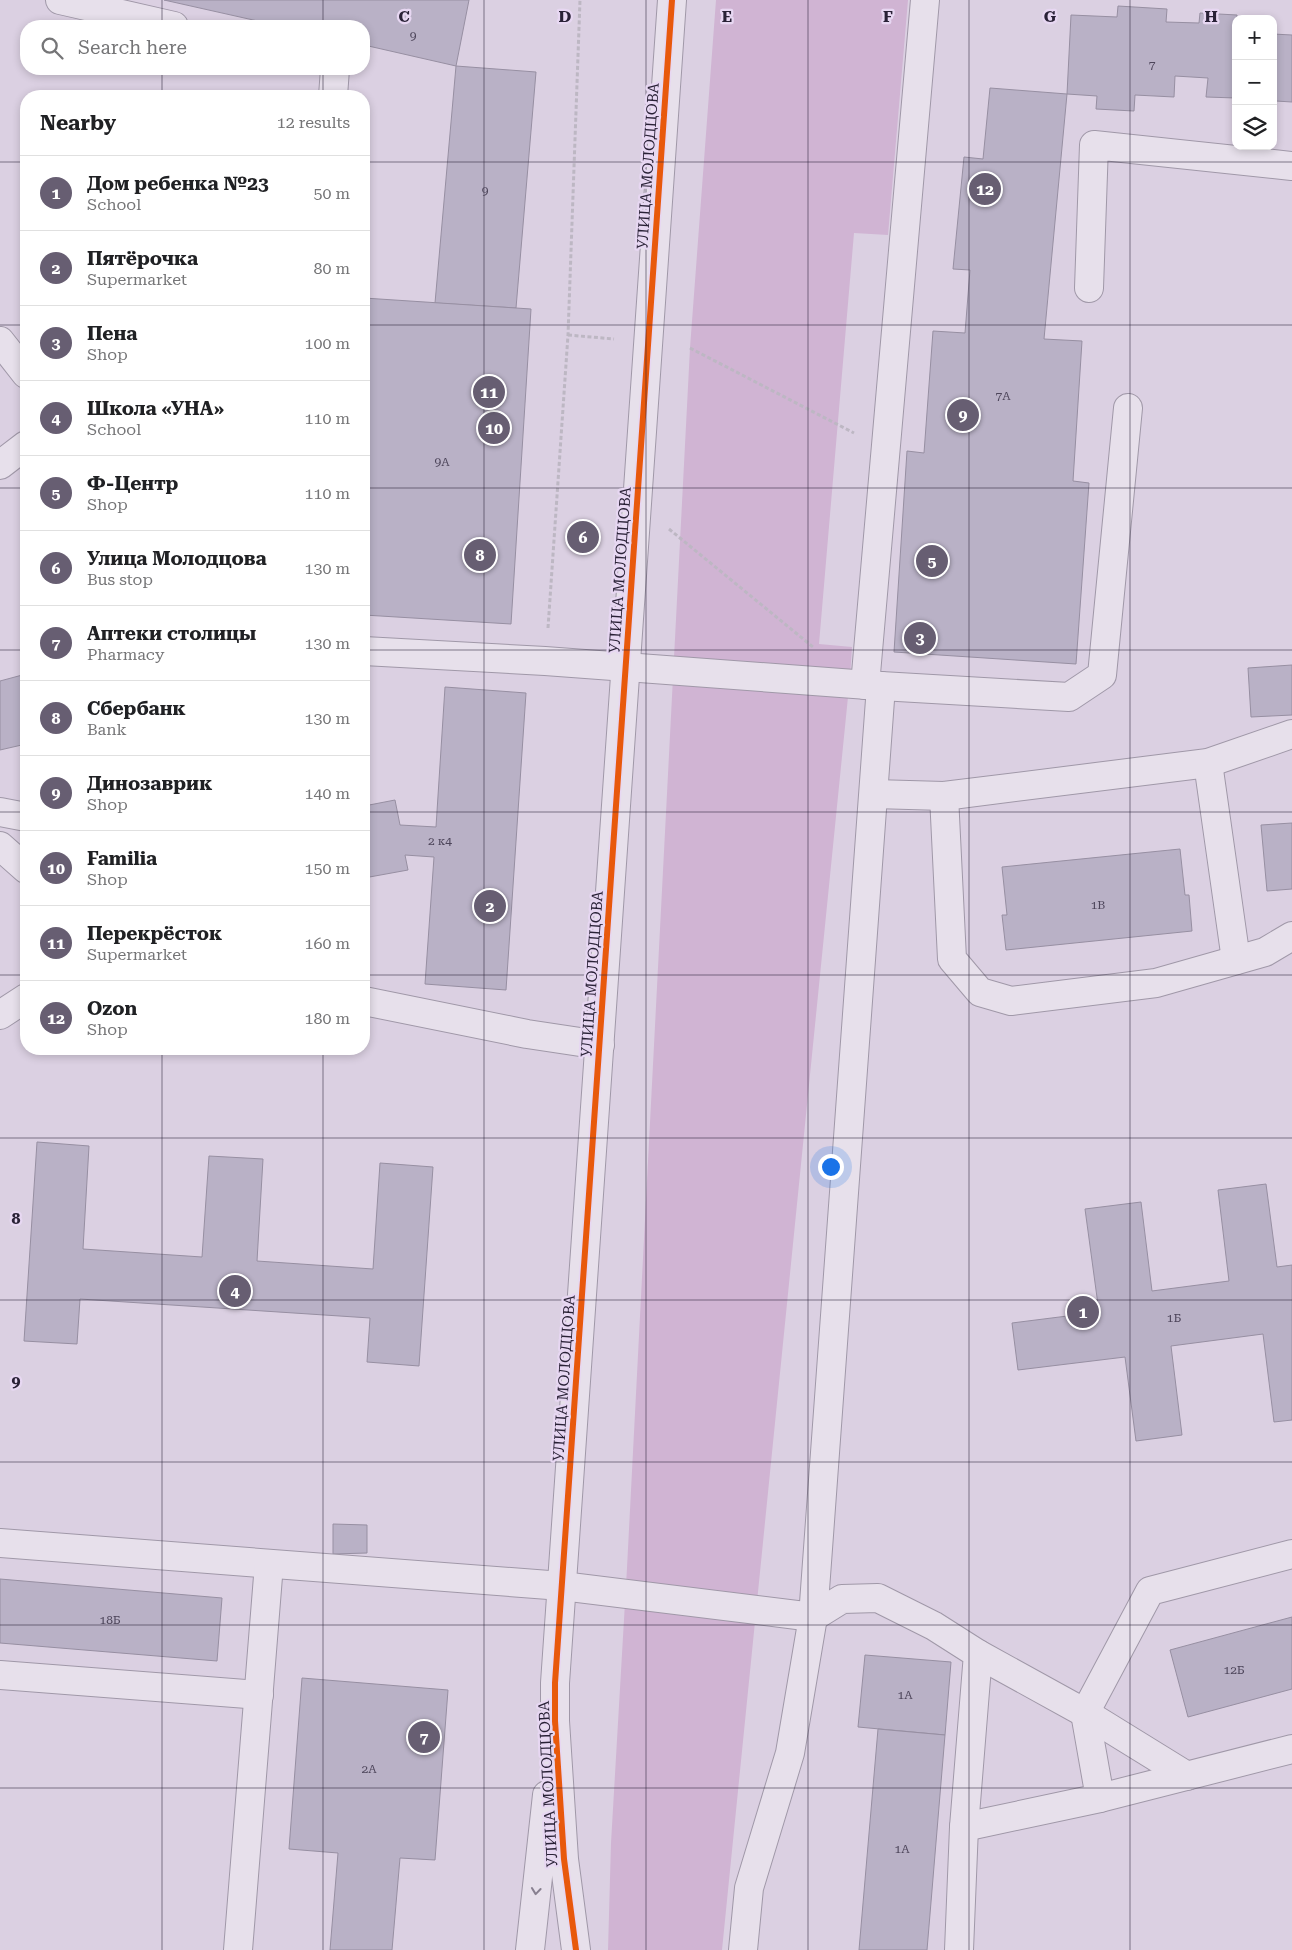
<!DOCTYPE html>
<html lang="en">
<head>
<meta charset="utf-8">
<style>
  :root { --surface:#fff; --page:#f2f2f2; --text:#202124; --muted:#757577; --line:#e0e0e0; --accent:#675e72 }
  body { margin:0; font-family:"Roboto Serif",serif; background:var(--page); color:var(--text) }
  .controls { position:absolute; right:15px; top:15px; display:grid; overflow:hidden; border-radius:10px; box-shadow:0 2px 8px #0003 }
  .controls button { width:45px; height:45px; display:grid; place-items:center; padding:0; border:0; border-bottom:1px solid var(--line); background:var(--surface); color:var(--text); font:25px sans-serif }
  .you { position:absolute; left:830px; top:1166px; width:18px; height:18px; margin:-12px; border:4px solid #fff; border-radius:50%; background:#1a73e8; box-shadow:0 0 0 8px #1a73e833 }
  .badge { display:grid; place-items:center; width:32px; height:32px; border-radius:50%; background:var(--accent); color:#fff; font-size:16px; font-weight:700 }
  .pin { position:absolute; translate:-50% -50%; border:2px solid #fff; box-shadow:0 1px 5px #0006 }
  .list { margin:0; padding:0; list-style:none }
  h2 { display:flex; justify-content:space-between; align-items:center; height:65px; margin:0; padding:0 20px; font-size:21px }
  h2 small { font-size:16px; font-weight:400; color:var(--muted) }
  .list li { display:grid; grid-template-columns:32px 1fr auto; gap:15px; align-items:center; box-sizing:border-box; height:75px; padding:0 20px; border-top:1px solid var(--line) }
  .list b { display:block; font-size:19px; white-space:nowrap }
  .list p { margin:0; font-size:16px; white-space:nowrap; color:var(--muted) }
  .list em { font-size:16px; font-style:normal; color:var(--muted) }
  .icon { flex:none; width:28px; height:28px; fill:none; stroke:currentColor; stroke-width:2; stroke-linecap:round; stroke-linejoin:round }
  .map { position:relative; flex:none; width:1292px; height:1950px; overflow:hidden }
  .search { position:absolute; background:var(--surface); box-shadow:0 2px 8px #0003; left:20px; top:20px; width:350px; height:55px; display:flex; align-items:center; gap:12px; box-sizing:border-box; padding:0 18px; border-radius:20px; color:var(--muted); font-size:19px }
  .panel { position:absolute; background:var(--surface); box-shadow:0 2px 8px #0003; left:20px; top:90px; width:350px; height:965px; border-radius:20px }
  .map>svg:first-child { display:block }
</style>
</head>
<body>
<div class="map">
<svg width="1292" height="1950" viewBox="0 0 1292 1950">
  <rect width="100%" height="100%" fill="#dbd0e2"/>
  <!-- green -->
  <polygon fill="#d0b4d3" points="716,0 908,0 888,235 854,233 819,644 852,647 850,677 722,1950 608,1950 611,1843 627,1568 690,348"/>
  <!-- building -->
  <g fill="#b9b1c6" stroke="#978fa2">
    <polygon points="164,0 469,0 456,66 364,45 364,26 280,26"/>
    <polygon points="1118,6 1167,9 1166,22 1199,23 1200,13 1237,15 1236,98 1206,97 1208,78 1175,76 1174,97 1135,95 1134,111 1096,109 1097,96 1067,94 1071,15 1117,17"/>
    <polygon points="1273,34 1292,35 1292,102 1276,101 1275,121 1273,121"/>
    <polygon points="456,66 536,72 516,308 435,303"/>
    <polygon points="990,88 1067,94 1044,339 1082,341 1073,481 1089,483 1076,664 894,652 907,451 924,453 933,331 965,333 970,270 953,269 964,157 983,159"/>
    <polygon points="364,298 531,309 511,624 364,615"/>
    <polygon points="1292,665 1292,715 1251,717 1248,668"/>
    <polygon points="26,674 26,744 0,750 0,681"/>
    <polygon points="445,687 526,693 506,990 425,984 434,857 405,855 408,870 364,878 364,806 395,800 400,825 436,827"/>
    <polygon points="1292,823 1292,889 1267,891 1261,825"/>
    <polygon points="1180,849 1185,895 1189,895 1192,931 1006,950 1002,915 1007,915 1002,867"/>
    <polygon points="37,1142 89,1146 83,1249 202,1257 209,1156 263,1159 257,1261 373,1269 380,1163 433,1167 419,1366 367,1362 370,1318 80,1299 77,1344 24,1341"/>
    <polygon points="1266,1184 1277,1267 1292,1265 1292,1420 1274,1422 1263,1334 1171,1346 1182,1435 1136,1441 1125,1357 1018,1370 1012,1323 1099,1312 1085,1209 1141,1202 1152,1291 1229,1281 1218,1190"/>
    <polygon points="333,1524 367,1525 367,1553 333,1554"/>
    <polygon points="0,1579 222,1598 217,1661 0,1643"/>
    <polygon points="1292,1617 1292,1689 1188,1717 1170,1650"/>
    <polygon points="865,1655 951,1662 945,1735 858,1727"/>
    <polygon points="302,1678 448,1690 435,1860 400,1858 392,1950 330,1950 338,1853 289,1849"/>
    <polygon points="878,1729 945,1735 927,1950 859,1950"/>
  </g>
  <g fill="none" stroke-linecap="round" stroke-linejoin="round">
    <!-- minor casing -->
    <g stroke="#a098a8" stroke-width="30">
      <g id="minor">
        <polyline points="60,0 174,26"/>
        <polyline points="333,96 335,69"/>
        <polyline points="1089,288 1094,145 1292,166"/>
        <polyline points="0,341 26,374"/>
        <polyline points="0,465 26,445"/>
        <polyline points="364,651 545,661 881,686 1069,697 1102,675 1128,408"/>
        <polyline points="865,685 925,0"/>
        <polyline points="1208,763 1236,960"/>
        <polyline points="874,794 944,796 1208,763 1292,734"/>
        <polyline points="944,796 952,959 980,992 1011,1001 1156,983 1265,952 1292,936"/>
        <polyline points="0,812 26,817"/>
        <polyline points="0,846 26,869"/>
        <polyline points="364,1001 527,1034 600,1045"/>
        <polyline points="0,1015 26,998"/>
        <polyline points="0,1543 562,1586 813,1617 842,1599 878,1598 934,1626 978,1654 964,1827 959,1950"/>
        <polyline points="978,1654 1085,1713 1150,1591 1292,1554"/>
        <polyline points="0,1675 259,1695"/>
        <polyline points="1085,1713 1187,1776"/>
        <polyline points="1085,1713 1100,1798"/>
        <polyline points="964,1827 1100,1798 1292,1749"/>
        <polyline points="238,1950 269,1564"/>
        <polyline points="530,1950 547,1795"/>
        <polyline points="576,1950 564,1859 555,1721 555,1683 672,0"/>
        <polyline points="743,1950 749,1888 790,1753 813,1617 881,686"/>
      </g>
    </g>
    <!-- path -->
    <g stroke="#bdb7c3" stroke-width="3" stroke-dasharray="4 2.5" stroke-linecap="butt">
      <polyline points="568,335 614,339"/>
      <polyline points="690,348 854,433"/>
      <polyline points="669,529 813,647"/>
      <polyline points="548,628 568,335 580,0"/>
    </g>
    <!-- minor -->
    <use href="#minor" stroke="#e7e0eb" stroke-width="28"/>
    <!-- cycleway casing -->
    <g stroke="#e7d7f2" stroke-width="9">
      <polyline id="cycleway" points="576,1950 564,1859 555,1721 555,1683 672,0"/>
    </g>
    <!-- cycleway -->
    <use href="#cycleway" stroke="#e8590c" stroke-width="6"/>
  </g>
  <!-- one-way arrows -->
  <defs><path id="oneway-chevron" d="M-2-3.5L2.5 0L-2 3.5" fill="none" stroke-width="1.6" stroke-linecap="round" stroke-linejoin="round" transform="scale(1.25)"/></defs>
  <use stroke="#888090" href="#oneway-chevron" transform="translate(536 1891) rotate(96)"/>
  <!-- grid -->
  <path fill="none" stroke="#292136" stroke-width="1" stroke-opacity="0.55" d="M162 0V26M323 0V26M484 0V1950M646 0V1950M808 0V1950M969 0V1950M1130 0V1950M162 69V96M323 69V96M0 162H26M364 162H1292M0 325H26M364 325H1292M0 488H26M364 488H1292M0 650H26M364 650H1292M0 812H26M364 812H1292M0 975H26M364 975H1292M162 1049V1950M323 1049V1950M0 1138H1292M0 1300H1292M0 1462H1292M0 1625H1292M0 1788H1292"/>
  <g text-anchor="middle" stroke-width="4.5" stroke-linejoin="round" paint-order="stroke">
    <!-- number labels -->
    <g font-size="12" fill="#4d455a">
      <text x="413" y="40">9</text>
      <text x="1152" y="69">7</text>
      <text x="485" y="195">9</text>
      <text x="1003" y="400">7А</text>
      <text x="442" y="466">9А</text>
      <text x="440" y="845">2 к4</text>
      <text x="1098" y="909">1В</text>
      <text x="1174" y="1322">1Б</text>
      <text x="110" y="1624">18Б</text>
      <text x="1234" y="1674">12Б</text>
      <text x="905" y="1699">1А</text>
      <text x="369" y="1773">2А</text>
      <text x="902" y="1853">1А</text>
    </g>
    <!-- street labels -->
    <g font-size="15" fill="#292136" stroke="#e7d7f2">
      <text transform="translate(648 166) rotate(-86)" y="5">УЛИЦА МОЛОДЦОВА</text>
      <text transform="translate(620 570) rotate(-86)" y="5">УЛИЦА МОЛОДЦОВА</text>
      <text transform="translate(592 974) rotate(-86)" y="5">УЛИЦА МОЛОДЦОВА</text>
      <text transform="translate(564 1378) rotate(-86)" y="5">УЛИЦА МОЛОДЦОВА</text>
      <text transform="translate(548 1784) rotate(-93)" y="5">УЛИЦА МОЛОДЦОВА</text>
    </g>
  </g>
  <g font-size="16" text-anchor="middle" font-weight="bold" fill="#292136" stroke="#e7d7f2" stroke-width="4.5" stroke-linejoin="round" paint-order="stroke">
    <text x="404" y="22">C</text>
    <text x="565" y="22">D</text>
    <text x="727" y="22">E</text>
    <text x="888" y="22">F</text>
    <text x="1050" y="22">G</text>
    <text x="1211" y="22">H</text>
    <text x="16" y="1224">8</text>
    <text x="16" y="1387">9</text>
  </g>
</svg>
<div class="controls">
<button>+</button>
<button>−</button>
<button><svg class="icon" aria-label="layers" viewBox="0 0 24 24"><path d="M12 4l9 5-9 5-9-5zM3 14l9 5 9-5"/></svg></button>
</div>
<div class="you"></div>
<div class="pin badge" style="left:1083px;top:1312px">1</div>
<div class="pin badge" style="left:490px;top:906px">2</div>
<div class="pin badge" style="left:920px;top:638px">3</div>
<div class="pin badge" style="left:235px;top:1291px">4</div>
<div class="pin badge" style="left:932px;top:561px">5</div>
<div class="pin badge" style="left:583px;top:537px">6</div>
<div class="pin badge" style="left:424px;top:1737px">7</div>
<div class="pin badge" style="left:480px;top:555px">8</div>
<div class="pin badge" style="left:963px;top:415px">9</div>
<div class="pin badge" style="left:494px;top:428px">10</div>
<div class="pin badge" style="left:489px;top:392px">11</div>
<div class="pin badge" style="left:985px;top:189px">12</div>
<div class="search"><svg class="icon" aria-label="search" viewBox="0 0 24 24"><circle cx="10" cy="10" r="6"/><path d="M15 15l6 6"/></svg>Search here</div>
<section class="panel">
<h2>Nearby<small>12 results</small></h2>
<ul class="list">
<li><span class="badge">1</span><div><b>Дом ребенка №23</b><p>School</p></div><em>50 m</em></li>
<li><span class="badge">2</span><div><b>Пятёрочка</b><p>Supermarket</p></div><em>80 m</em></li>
<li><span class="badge">3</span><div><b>Пена</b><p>Shop</p></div><em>100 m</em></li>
<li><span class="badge">4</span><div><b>Школа «УНА»</b><p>School</p></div><em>110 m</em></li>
<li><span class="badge">5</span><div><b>Ф-Центр</b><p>Shop</p></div><em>110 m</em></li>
<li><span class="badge">6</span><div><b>Улица Молодцова</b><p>Bus stop</p></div><em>130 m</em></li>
<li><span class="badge">7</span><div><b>Аптеки столицы</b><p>Pharmacy</p></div><em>130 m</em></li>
<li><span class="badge">8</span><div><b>Сбербанк</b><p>Bank</p></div><em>130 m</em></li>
<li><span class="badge">9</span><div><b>Динозаврик</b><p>Shop</p></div><em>140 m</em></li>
<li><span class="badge">10</span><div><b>Familia</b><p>Shop</p></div><em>150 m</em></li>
<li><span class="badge">11</span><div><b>Перекрёсток</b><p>Supermarket</p></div><em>160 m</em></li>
<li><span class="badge">12</span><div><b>Ozon</b><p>Shop</p></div><em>180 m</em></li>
</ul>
</section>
</div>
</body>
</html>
